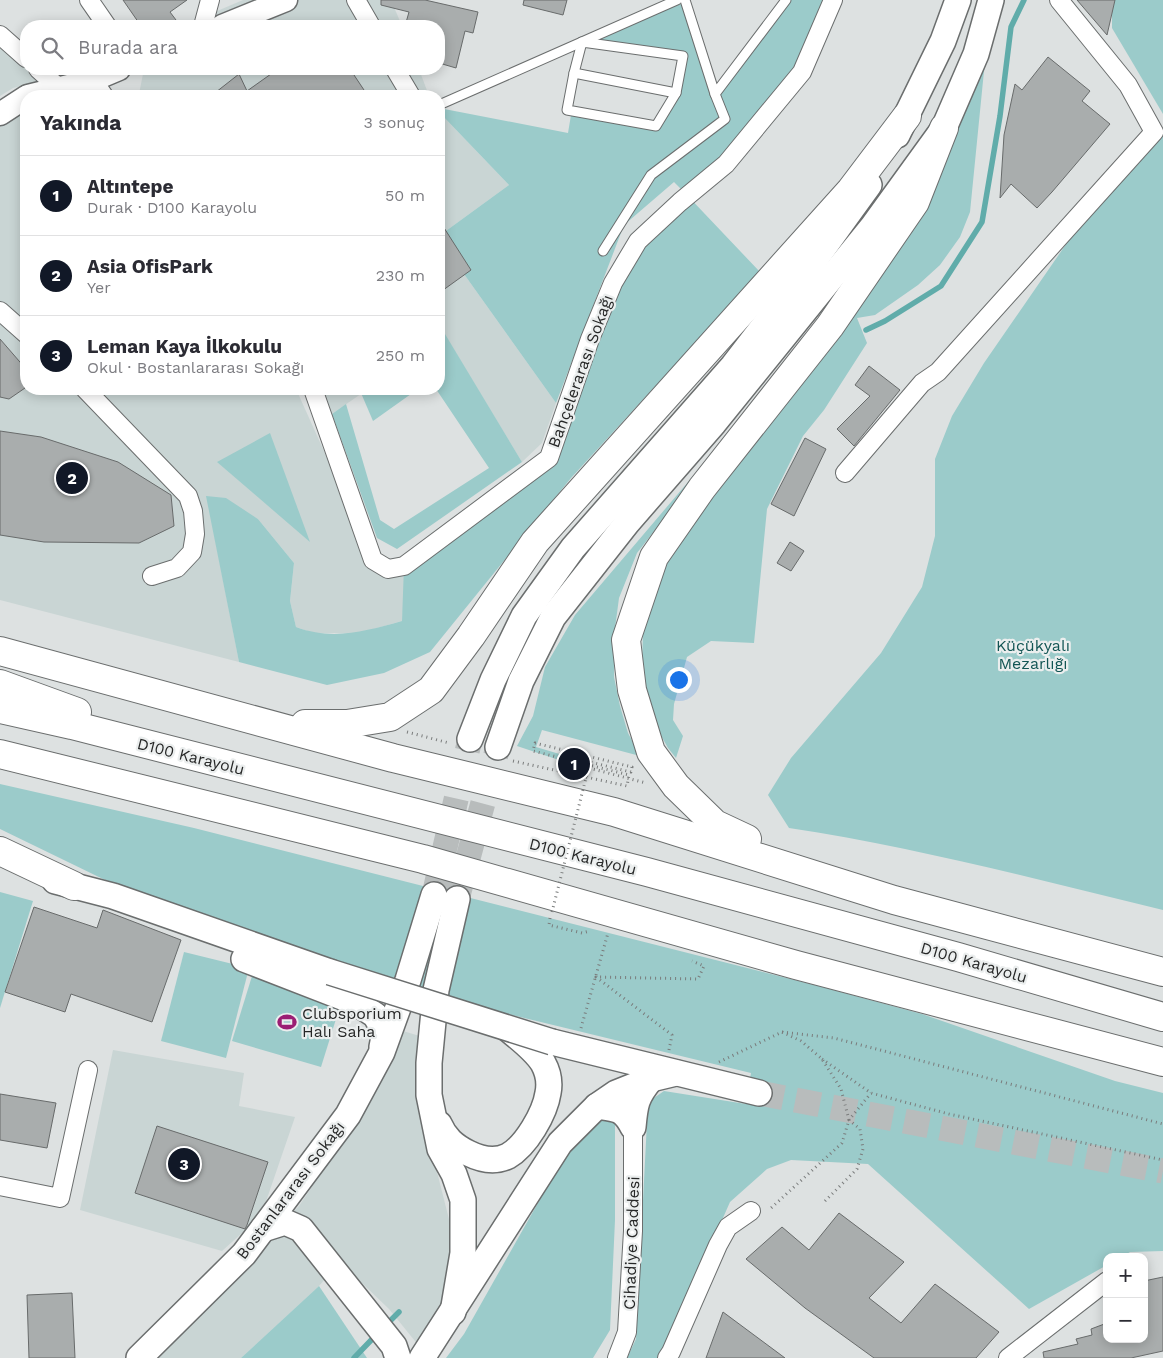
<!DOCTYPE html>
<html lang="tr">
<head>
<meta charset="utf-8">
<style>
  :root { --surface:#fff; --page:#f7f7f7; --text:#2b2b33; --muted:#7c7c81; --line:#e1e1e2; --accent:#111827 }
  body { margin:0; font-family:"Work Sans",sans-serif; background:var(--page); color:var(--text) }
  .controls { position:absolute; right:15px; bottom:15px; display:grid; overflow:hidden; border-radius:10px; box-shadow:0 2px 12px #0003 }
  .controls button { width:45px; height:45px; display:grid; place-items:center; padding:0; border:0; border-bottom:1px solid var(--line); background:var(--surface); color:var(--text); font:25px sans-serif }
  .you { position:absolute; left:678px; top:679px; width:18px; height:18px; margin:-12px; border:4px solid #fff; border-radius:50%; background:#1a73e8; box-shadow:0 0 0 8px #1a73e833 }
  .badge { display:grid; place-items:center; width:32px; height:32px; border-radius:50%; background:var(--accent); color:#fff; font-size:16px; font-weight:700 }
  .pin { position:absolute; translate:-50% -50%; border:2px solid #fff; box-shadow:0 1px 5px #0006 }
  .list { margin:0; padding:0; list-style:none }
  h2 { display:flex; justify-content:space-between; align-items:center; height:65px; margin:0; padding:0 20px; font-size:21px }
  h2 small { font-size:16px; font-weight:400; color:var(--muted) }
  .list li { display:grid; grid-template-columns:32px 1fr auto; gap:15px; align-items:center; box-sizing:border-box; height:80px; padding:0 20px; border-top:1px solid var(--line) }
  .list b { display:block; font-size:19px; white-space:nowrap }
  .list p { margin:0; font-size:16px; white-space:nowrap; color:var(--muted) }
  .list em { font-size:16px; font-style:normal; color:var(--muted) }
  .icon { flex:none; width:28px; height:28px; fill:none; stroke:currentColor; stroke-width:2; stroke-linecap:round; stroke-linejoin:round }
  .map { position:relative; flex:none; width:1163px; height:1358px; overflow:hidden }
  .search { position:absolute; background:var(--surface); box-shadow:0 2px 12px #0003; left:20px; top:20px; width:425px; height:55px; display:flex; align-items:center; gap:12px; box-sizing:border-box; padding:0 18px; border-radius:20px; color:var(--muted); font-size:19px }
  .panel { position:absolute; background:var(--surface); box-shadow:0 2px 12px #0003; left:20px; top:90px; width:425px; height:305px; border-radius:20px }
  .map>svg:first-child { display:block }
</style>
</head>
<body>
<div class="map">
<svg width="1163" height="1358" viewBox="0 0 1163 1358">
  <rect width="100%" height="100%" fill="#dde1e1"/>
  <!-- built -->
  <g fill="#c9d5d4">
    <polygon points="243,0 391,0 402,26 182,26"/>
    <polygon points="0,41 26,64 26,69 32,69 45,80 13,88 0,96"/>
    <polygon points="144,69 419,69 429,96 141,96 139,94"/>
    <polygon points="26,97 26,389 296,389 373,560 408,563 402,621 359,633 313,633 296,627 290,601 294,563 258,519 207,497 239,662 0,600 0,114"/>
    <polygon points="439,112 509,185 439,236"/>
    <polygon points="439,239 556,403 542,443 522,462 445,335 439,339"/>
    <polygon points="315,389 368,389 332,414"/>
    <polygon points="403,1031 423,1037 435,1164 453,1235 442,1303 419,1346 389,1309 340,1262 319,1286 241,1358 152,1358 299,1206 361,1114"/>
    <polygon points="113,1050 244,1073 239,1106 295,1117 261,1216 222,1251 80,1210"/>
  </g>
  <!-- green -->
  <g fill="#9bcbca">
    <path d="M786 0H833L802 72 685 193 760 272 571 478 430 652 384 673 327 685 239 662 206 496 226 498 258 519 294 563 290 601 296 627C333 641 366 631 402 621L404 566 549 457 638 241 685 193 674 182 624 225 556 403 439 239V236L509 185 439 112V108L568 133 571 115 656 126 676 93 682 57 582 42 681 4 715 93Z"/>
    <polygon points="1112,0 1163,0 1163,114 1112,28"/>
    <polygon points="994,31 984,71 970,212 960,237 940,265 918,285 875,315 857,318 867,343 824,410 803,436 767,509 754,643 711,641 687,657 674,704 673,720 683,736 676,758 668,748 654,723 642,668 643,630 657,578 685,534 776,408"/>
    <path d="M1163 133V910C1039 880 915 847 789 828L768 795 791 758 881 653 922 587 935 536V459L952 416 984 363 1071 237 1153 147Z"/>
    <polygon points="445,334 522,462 397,549 377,538 332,414 346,404 380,520 394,529 489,468 436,389 439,389 439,339"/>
    <polygon points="368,389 418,389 373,421 361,393"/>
    <polygon points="270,433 310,542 217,462"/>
    <polygon points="711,455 712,457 637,553 619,598 615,628 614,677 620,706 628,733 640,756 542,730 536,747 573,758 571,764 517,746 533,716 545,667 575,615"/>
    <polygon points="0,784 194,828 822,987 922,1014 1115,1081 1163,1093 1163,1251 1130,1252 1122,1257 1107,1257 1107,1265 1029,1309 868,1164 791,1160 767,1169 730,1202 666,1347 658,1358 627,1358 636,1339 648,1102 664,1091 746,1104 751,1073 446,999 240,931 103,879 0,829"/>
    <polygon points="0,892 33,901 0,1008"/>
    <polygon points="184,952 249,968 226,1058 161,1041"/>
    <polygon points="252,976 341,1003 321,1067 232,1041"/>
    <polygon points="597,1115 615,1119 615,1220 610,1330 593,1358 446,1358 464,1334 565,1155"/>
    <polygon points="319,1286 367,1358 241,1358"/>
  </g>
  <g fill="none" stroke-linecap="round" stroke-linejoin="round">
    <!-- stream -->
    <g stroke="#60acaa" stroke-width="5.5">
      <polyline points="866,330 885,321 941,286 982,222 1000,116 1011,27 1024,0"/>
      <polyline points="386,1325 399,1312"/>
      <polyline points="354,1358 378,1333"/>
    </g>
  </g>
  <!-- building -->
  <g fill="#a9adad" stroke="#686b6b">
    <polygon points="123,0 187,0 170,12 176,20 167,26 141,26"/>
    <polygon points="381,0 425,0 478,12 473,33 465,31 456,68 439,63 439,26 405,26 409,12 381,5"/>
    <polygon points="524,0 567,0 563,15 523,5"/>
    <polygon points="1077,0 1115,0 1107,35"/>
    <polygon points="1048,57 1090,91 1082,101 1110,124 1052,192 1037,208 1011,184 1000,198 1004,135 1015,84 1022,90"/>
    <polygon points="278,69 350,69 368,96 211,96 239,74 247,91"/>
    <polygon points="439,220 471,270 439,293"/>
    <polygon points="0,339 26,369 25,388 9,399 0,397"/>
    <polygon points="869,366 900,390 854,446 837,429 870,396 855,385"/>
    <polygon points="0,431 41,437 118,462 171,495 174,526 139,543 44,542 0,535"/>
    <polygon points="805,438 826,449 794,516 771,504"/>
    <polygon points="790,542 804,551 791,571 777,563"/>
    <polygon points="34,907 97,928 103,910 181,940 152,1022 71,994 65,1012 5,992"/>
    <polygon points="0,1094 56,1103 47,1148 0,1140"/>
    <polygon points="157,1126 268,1162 247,1225 245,1229 135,1193"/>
    <polygon points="839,1213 904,1262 869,1298 901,1323 935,1284 999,1332 976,1358 874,1358 805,1308 746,1259 782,1227 809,1250"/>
    <polygon points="1163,1277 1163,1351 1131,1358 1044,1358 1043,1352 1078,1344 1076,1339 1092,1335 1091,1329 1107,1323 1107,1339 1144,1339 1144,1281"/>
    <polygon points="72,1293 75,1358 29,1358 27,1295"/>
    <polygon points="723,1312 785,1358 706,1358"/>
  </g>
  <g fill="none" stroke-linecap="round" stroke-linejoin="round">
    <!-- secondary-tunnel -->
    <g stroke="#b8bcbc" stroke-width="25" stroke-dasharray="25 12" stroke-linecap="butt">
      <polyline points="434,895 470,739"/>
      <polyline points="457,899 498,747"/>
      <polyline points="759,1093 1163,1171"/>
    </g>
    <!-- service casing -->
    <g stroke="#6b6e6e" stroke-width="11">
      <g id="service">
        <polyline points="685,0 715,94 786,0"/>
        <polygon points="582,42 683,56 676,93 656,126 567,110 574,73"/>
        <polyline points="574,73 676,93"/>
        <polyline points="439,105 677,0"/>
        <polyline points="603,251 651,175 725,119 715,94"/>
      </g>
    </g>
    <!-- minor casing -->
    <g stroke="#6b6e6e" stroke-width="20">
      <g id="minor">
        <polyline points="89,0 107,26"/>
        <polyline points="356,0 371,26"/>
        <polyline points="203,26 210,0"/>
        <polyline points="0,35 26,58"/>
        <polyline points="38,69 59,88"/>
        <polyline points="395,69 411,96"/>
        <polyline points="93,80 104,96"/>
        <polyline points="0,311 26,334"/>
        <polyline points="85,389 188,496 193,511 195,534 192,552 177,568 152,576"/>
        <polyline points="313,389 373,560 388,569 404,566 549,458 590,339 613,283 638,241 680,202 726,164 802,72 833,0"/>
        <polyline points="845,473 922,383 938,372 1154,132 1128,85 1059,0"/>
        <polyline points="0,1186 60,1198 88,1070"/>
        <polyline points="617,1358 627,1332 633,1231 633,1127"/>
        <polyline points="667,1358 671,1352 718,1245 728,1227 751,1211"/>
        <polyline points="1008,1358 1107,1281"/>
      </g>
    </g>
    <!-- tertiary casing -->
    <g stroke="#6b6e6e" stroke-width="25">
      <g id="tertiary">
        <polyline points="222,26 286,0"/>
        <polyline points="28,96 93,80 119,69"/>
        <polyline points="0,114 26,97"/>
      </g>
    </g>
    <!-- secondary casing -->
    <g stroke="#6b6e6e" stroke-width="28">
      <g id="secondary">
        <polyline points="897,135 943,41 958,0"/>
        <polyline points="470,739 493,680 524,616 573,548 733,366 814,261 869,185"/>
        <polyline points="498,747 521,681 553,617 627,523 714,423 873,226 944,128 976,54 991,0"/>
        <polyline points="55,881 113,896 330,972"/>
        <polyline points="244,959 355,1002 375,1015 385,1032 382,1047"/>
        <polyline points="552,1042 759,1093"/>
        <path d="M597 1106C617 1109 623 1108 633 1127 635 1104 636 1097 651 1079"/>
        <path d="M439 1124C445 1138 454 1146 468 1153 480 1159 494 1163 508 1156 526 1146 545 1113 548 1093 550 1083 548 1072 543 1063 535 1050 520 1039 508 1029"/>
        <polyline points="263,1229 285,1222 301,1229 394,1346 398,1358"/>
        <polyline points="453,1312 463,1253 463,1200 454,1174 440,1149 429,1095 429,1063 436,990 457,899"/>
        <polyline points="139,1358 244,1254 348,1115 382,1052 408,980 434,895"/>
        <polyline points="422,1358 560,1143 597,1106 616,1093 651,1079 676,1073"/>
      </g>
    </g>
    <!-- trunk casing -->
    <g stroke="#6b6e6e" stroke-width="30">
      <g id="trunk">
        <polyline points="0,651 393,758 614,812 894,900 1163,972"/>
        <polyline points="0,684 77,712"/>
        <polyline points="0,709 72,725 647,872 958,957 1163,1017"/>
        <polyline points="305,724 347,724 390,717 431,690 471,636 535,542 851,190 907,116"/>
        <polyline points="0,754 423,859 796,965 1163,1062"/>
        <polyline points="747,839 715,824 676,786 651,752 632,690 626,640 654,557 702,488 830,326 915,202 944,128"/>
        <polyline points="0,851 74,886"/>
      </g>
    </g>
    <!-- path -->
    <g stroke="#7a7c7c" stroke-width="3" stroke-dasharray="1 4" stroke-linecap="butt">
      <polyline points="407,732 449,743"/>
      <polyline points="513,761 627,786 629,775 533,751 535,743 632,767 631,772 590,762"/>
      <polyline points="589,768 646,783"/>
      <polyline points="550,918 549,925 582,933 590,931"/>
      <polyline points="581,1028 608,933"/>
      <polyline points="782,1032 834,1038 1163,1124"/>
      <polyline points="669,1050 672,1035 596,977 698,979 704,966 692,961"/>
      <polyline points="822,1059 871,1093 949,1114 1163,1160"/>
      <polyline points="719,1062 782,1032 801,1041 822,1059 841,1089 849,1120 842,1143 770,1209"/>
      <polyline points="825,1201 857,1169 863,1149 860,1129 849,1120 871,1093"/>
    </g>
    <!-- service -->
    <use href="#service" stroke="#fff" stroke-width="9"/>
    <!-- minor -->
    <use href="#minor" stroke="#fff" stroke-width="18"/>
    <!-- tertiary -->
    <use href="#tertiary" stroke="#fff" stroke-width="22"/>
    <!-- secondary -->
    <use href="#secondary" stroke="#fff" stroke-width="25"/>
    <!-- trunk -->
    <use href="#trunk" stroke="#fff" stroke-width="28"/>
    <!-- secondary-bridge casing -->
    <g stroke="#6b6e6e" stroke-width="28" stroke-linecap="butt">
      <polyline id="secondary-bridge" points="330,972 552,1042"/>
    </g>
    <!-- path-bridge -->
    <polyline stroke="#7a7c7c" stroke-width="3" stroke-dasharray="1 4" stroke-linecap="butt" points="552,912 590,762"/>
    <!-- secondary-bridge -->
    <use href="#secondary-bridge" stroke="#fff" stroke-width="25"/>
  </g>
  <!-- icons -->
  <defs>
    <g id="stadium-bare" transform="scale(1.5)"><path d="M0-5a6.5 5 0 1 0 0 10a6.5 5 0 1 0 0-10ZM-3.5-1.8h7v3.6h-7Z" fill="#9b1e74" stroke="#ebeeee" stroke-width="2.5" paint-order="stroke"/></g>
  </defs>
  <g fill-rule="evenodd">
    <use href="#stadium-bare" x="287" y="1022"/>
  </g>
  <g text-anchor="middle" stroke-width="4.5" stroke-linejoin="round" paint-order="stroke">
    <!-- street labels -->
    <g font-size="16" fill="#262727" stroke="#ebeeee">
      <text transform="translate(580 371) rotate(-70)" y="6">Bahçelerarası Sokağı</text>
      <text transform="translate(191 756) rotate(14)" y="6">D100 Karayolu</text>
      <text transform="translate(583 856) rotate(14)" y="6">D100 Karayolu</text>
      <text transform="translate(974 962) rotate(16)" y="6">D100 Karayolu</text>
      <text transform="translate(290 1190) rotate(-53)" y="6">Bostanlararası Sokağı</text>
      <text transform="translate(631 1243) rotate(-88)" y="6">Cihadiye Caddesi</text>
    </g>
    <!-- park labels -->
    <g font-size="16" fill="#125554" stroke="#ebeeee">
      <text x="1033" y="651">Küçükyalı<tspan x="1033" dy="18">Mezarlığı</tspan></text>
    </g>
    <!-- poi labels -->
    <g font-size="16" fill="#262727" stroke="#ebeeee" text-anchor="start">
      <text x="302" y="1019">Clubsporium<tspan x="302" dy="18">Halı Saha</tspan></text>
    </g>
  </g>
</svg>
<div class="controls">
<button>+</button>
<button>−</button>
</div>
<div class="you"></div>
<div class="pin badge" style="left:574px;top:764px">1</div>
<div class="pin badge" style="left:72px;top:478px">2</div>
<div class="pin badge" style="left:184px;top:1164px">3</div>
<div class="search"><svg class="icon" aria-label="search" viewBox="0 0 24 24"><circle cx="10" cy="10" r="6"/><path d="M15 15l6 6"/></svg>Burada ara</div>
<section class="panel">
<h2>Yakında<small>3 sonuç</small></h2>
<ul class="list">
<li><span class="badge">1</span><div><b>Altıntepe</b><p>Durak · D100 Karayolu</p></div><em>50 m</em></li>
<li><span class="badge">2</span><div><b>Asia OfisPark</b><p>Yer</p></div><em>230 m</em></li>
<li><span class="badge">3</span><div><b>Leman Kaya İlkokulu</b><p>Okul · Bostanlararası Sokağı</p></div><em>250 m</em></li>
</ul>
</section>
</div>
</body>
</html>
